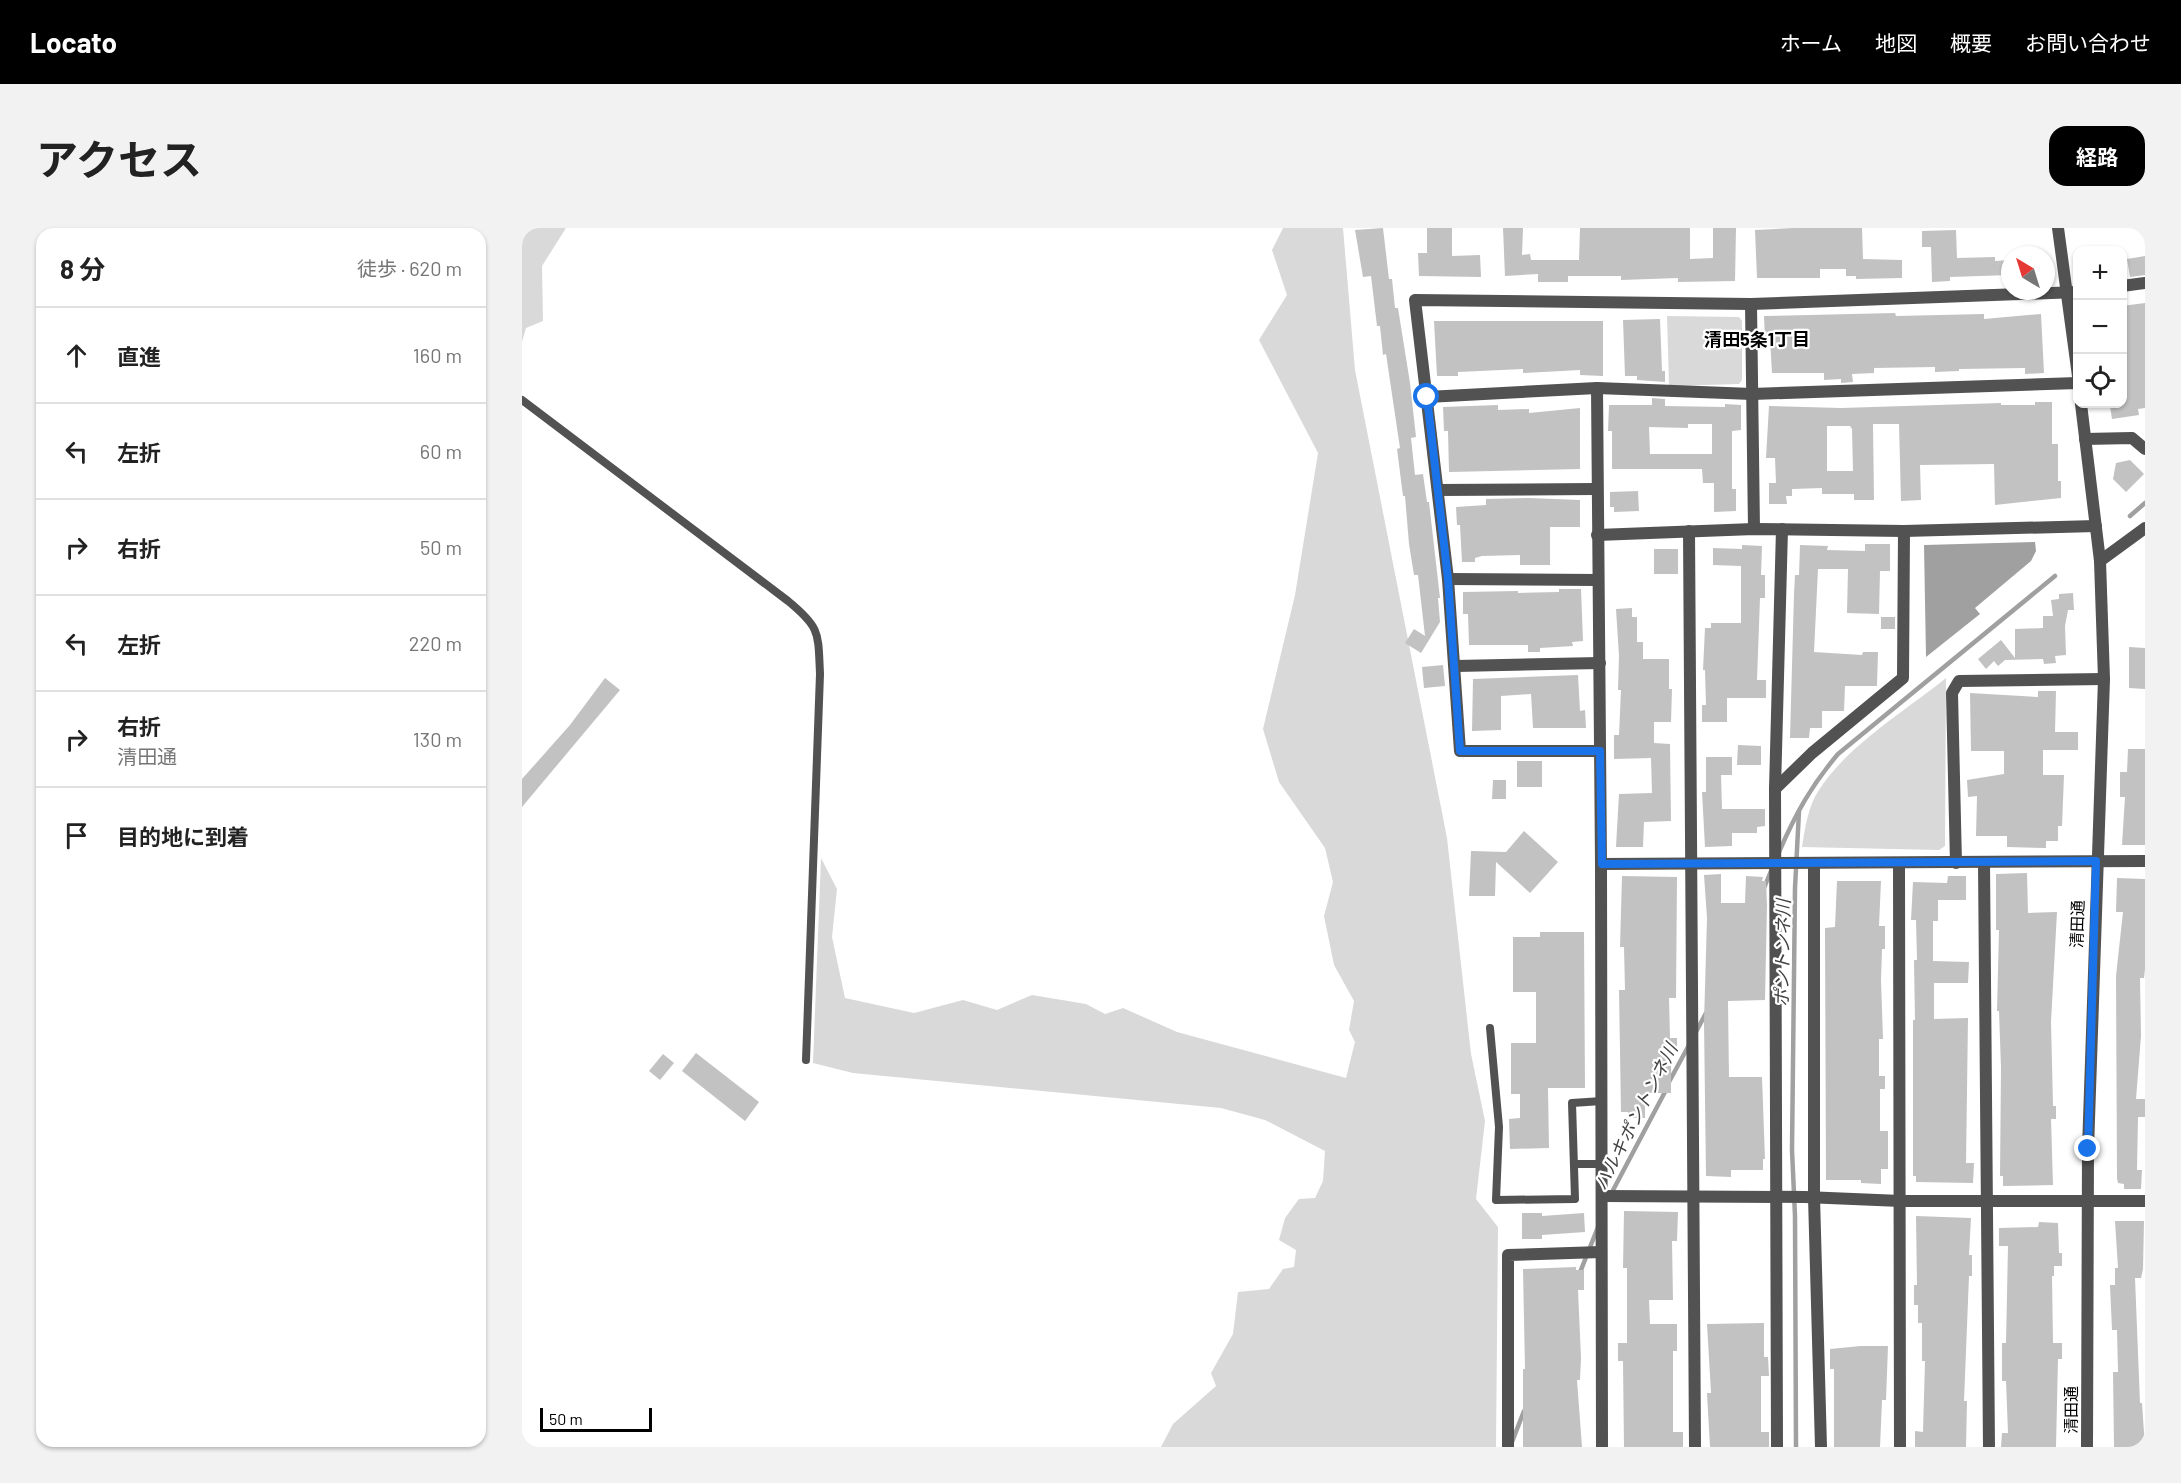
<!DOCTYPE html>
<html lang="ja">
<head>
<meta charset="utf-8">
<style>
  :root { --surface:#fff; --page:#f2f2f2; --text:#222; --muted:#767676; --line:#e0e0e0; --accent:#000 }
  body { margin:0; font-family:Barlow,"Noto Sans JP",sans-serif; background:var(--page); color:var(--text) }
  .controls { position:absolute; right:18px; top:18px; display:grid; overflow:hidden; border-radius:12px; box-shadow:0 2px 4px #0004 }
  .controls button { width:54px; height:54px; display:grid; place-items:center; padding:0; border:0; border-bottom:2px solid var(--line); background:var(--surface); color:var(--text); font:30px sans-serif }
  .compass { position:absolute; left:1479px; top:18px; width:54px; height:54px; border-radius:50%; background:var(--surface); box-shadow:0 2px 4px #0004; rotate:322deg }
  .scale { position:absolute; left:18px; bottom:15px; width:112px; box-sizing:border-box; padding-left:6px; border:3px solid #000; border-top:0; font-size:16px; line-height:21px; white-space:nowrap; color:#000; -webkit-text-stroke:4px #fff; paint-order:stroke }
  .stop { position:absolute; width:18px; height:18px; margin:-14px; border:4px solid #1a73e8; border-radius:50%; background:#fff }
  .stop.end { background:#1a73e8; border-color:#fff; box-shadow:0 2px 6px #0008 }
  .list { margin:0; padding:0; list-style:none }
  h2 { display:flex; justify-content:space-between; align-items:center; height:78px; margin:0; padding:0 24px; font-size:26px }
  h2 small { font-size:20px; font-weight:400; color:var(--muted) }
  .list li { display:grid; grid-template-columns:39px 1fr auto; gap:18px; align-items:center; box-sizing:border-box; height:96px; padding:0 24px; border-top:2px solid var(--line) }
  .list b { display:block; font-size:22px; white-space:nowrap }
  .list p { margin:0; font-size:20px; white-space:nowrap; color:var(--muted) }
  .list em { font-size:20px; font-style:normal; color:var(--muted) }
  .icon { flex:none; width:33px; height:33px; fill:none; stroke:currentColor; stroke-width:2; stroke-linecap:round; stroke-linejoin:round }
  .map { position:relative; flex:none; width:1623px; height:1219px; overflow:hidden; border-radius:18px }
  header { display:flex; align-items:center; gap:36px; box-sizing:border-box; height:84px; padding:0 30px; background:var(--accent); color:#fff }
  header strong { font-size:28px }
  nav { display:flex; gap:33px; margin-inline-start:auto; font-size:21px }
  .intro { display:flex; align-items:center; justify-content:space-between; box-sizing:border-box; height:144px; padding:0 36px }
  h1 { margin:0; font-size:42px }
  .button { padding:15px 27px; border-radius:18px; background:var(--accent); color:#fff; font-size:21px; font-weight:700 }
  main { display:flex; gap:36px; padding:0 36px }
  aside { flex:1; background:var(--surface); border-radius:18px; box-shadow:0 2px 4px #0004 }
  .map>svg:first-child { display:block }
</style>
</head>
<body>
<header>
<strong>Locato</strong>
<nav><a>ホーム</a><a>地図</a><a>概要</a><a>お問い合わせ</a></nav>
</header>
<div class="intro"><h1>アクセス</h1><a class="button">経路</a></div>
<main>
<aside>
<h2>8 分<small>徒歩 · 620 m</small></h2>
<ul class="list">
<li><svg class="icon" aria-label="ahead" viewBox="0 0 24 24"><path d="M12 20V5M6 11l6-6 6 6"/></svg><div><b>直進</b></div><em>160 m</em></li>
<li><svg class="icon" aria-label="left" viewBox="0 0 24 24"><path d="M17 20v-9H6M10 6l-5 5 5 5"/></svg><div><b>左折</b></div><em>60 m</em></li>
<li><svg class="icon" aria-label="right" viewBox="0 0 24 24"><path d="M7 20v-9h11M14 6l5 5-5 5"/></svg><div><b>右折</b></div><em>50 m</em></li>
<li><svg class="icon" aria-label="left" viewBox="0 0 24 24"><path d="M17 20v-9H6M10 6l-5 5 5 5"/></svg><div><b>左折</b></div><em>220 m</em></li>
<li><svg class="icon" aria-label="right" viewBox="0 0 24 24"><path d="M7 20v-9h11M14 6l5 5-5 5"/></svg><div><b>右折</b><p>清田通</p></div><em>130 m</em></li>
<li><svg class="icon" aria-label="arrive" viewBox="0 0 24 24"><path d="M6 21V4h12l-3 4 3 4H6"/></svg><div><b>目的地に到着</b></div></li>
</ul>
</aside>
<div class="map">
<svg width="1623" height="1219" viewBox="0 0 1623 1219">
  <rect width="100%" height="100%" fill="#fff"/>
  <!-- green -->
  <g fill="#d9d9d9">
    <polygon points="0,0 44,0 20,38 21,93 4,100 0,114"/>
    <polygon points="761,0 821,0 833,142 925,610 949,826 963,893 954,971 976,999 974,1219 639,1219 651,1196 694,1158 689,1145 711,1106 716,1064 747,1061 761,1041 772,1039 774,1022 757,1012 763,990 777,971 793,970 801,953 803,923 743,892 699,880 331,845 291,835 299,630 315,661 310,709 323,770 392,785 441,772 475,782 510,767 564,776 583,786 601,780 655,804 824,850 833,814 827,802 832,773 812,737 802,688 811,654 803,620 757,554 741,501 773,367 796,225 737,112 765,67 750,22"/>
    <polygon points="1145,88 1217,89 1220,93 1220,152 1217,156 1147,158"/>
    <path d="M1424 450 1423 618 1417 622 1280 619C1283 600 1286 578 1297 562 1325 518 1383 483 1424 450Z"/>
  </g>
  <!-- water -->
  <polygon fill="#a0a0a0" points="1513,314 1514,323 1509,333 1453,380 1458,386 1404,429 1402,317"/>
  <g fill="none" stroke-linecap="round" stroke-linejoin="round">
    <!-- stream -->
    <g stroke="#a0a0a0" stroke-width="4.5">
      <polyline points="1608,288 1623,275"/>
      <path d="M1257 624C1274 585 1289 558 1316 526L1533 348"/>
      <polyline points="1242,660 1249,643"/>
      <polyline points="1174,804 1184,785"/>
      <polyline points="1147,854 1167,817"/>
      <polyline points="1089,966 1144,862"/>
      <polyline points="1057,1047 1076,999"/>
      <polyline points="990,1214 1002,1183"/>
      <polyline points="1274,1219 1273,988 1270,922 1273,660 1277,583"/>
    </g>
  </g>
  <!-- building -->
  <g fill="#c2c2c2" fill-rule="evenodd">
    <polygon points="861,0 867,51 870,51 873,80 876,80 888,155 894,209 889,210 893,247 901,246 905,274 907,274 918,370 916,370 918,394 899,425 883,415 892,401 903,408 896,347 892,347 887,316 883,268 881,268 875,221 878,220 864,126 861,127 858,98 855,98 849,48 841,49 833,2"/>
    <polygon points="905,0 930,0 930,28 958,27 959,49 897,48 896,25 905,25"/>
    <polygon points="981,0 1001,0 1000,27 1008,26 1009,32 1057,32 1058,0 1168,0 1168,31 1191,30 1191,0 1214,0 1213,53 1156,54 1156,50 1099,52 1099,48 1046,48 1046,54 1016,54 1016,46 983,48"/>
    <polygon points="1272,0 1340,0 1341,31 1380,32 1380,50 1334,51 1334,48 1324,48 1324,41 1298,41 1298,50 1235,50 1233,2"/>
    <polygon points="1434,2 1435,30 1473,29 1473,33 1488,32 1488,47 1428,49 1428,53 1410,54 1409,19 1400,19 1400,3"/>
    <polygon points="1623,28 1623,47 1608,49 1605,31"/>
    <polygon points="1623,75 1623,180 1616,181 1617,187 1590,191 1588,178 1600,176 1600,78"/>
    <polygon points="1373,85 1374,88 1462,86 1462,91 1519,86 1522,145 1503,146 1503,140 1437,141 1437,143 1413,144 1413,139 1352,140 1352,145 1330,146 1331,154 1319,155 1319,151 1302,152 1302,145 1250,145 1248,111 1243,111 1242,88"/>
    <polygon points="1138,91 1140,143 1143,143 1143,154 1115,152 1115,148 1103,148 1101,92"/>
    <polygon points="912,93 1081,93 1081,148 1058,147 1058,142 1001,145 1001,141 936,144 936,148 915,148"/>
    <path d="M1130 170 1143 171V178L1203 179V176L1219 177V202L1210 203V261H1214V283L1192 284V255H1181L1180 241H1090V203H1086L1087 177H1130ZM1166 196H1190V226H1128L1127 199 1166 200Z"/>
    <path d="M1513 174H1530V216H1536V253H1539V270L1473 277 1472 236 1398 237 1399 272 1379 273 1377 196H1351L1352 272H1332V266H1300V260L1270 261V268H1264L1265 276H1247V255H1254L1253 230H1244L1247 178 1319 180 1479 175V177H1513ZM1305 198H1328L1330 201 1331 243H1305Z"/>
    <polygon points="976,177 976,182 1007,181 1007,185 1058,180 1058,241 927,244 926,203 922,203 921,179"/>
    <polygon points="1608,232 1622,246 1604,264 1591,251 1594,235"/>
    <polygon points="1116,263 1117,283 1092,284 1092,279 1088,279 1088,264"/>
    <polygon points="1007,270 1058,272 1058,299 1028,299 1028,337 998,337 998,327 960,328 953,330 953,334 940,334 938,297 935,297 934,279 964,277 964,271"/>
    <polygon points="1343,316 1368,316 1368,343 1358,343 1357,386 1325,385 1326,341 1296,341 1292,424 1340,427 1341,424 1356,424 1355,458 1323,458 1322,483 1300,483 1300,500 1288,500 1287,510 1268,510 1272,366 1273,347 1277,347 1278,317 1306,318 1305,322 1343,323"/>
    <polygon points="1220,317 1240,318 1239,347 1243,347 1243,370 1238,370 1235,452 1244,452 1244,470 1205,470 1205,494 1180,494 1180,477 1184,477 1183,442 1181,442 1183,400 1189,400 1189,395 1219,395 1219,338 1191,337 1191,320 1220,321"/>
    <rect x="1132" y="321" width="24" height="25"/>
    <polygon points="1037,361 1059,361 1061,413 1050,414 1051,418 1018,420 1018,424 1006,424 1006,417 947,417 946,386 941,386 941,364 996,363 996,365 1037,364"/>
    <polygon points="1551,365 1552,382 1546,382 1543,398 1544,427 1533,428 1534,435 1522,436 1521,431 1483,432 1476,438 1472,433 1464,441 1456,431 1479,412 1493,430 1493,401 1521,400 1521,388 1531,388 1529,372 1537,371 1537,366"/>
    <polygon points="1110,380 1110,389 1115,389 1115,414 1121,414 1121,431 1147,431 1147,461 1150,461 1149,494 1132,494 1132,515 1148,516 1149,593 1122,594 1121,619 1094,619 1097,566 1130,565 1129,530 1092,531 1092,507 1097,507 1099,462 1096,462 1097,428 1094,381"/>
    <rect x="1359" y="389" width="14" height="12"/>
    <polygon points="1607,419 1623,420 1623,461 1607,460"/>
    <polygon points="921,437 923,458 902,460 900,439"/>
    <polygon points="1056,447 1058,483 1063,482 1064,500 1011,500 1009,466 979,468 979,502 950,503 951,451"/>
    <polygon points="83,450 98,462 0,579 0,551 48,497"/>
    <polygon points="1516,463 1534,463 1533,504 1556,504 1556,522 1521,522 1521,547 1542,547 1540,598 1536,598 1536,613 1524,613 1524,620 1485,619 1485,608 1454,608 1455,568 1446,569 1445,552 1482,546 1482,523 1449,523 1448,465 1516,469"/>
    <polygon points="1216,517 1239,518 1239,537 1215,537"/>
    <polygon points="1606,521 1623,521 1623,617 1600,617 1603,569 1598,569 1598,544 1605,544"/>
    <polygon points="1184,529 1210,529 1210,547 1199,547 1200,581 1243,581 1243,598 1235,599 1235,605 1210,605 1210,618 1183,619 1180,564 1184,564"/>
    <rect x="995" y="533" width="25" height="26"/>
    <polygon points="971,552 984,552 984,571 970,571"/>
    <polygon points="1002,603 1036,634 1008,665 974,634 973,668 947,668 949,623 984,624"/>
    <polygon points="1505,645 1506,685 1535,684 1529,794 1531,878 1534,878 1534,891 1529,891 1531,957 1481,958 1481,948 1478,948 1479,840 1477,783 1475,783 1477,702 1474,702 1474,646"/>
    <polygon points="1199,646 1199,675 1223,675 1224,648 1241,649 1240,653 1244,653 1245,677 1243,772 1206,773 1207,849 1240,849 1243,931 1241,931 1241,942 1209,942 1209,949 1184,948 1182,794 1185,690 1182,647"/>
    <polygon points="1100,648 1155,649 1154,770 1147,770 1148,810 1155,810 1155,822 1149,822 1149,865 1123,865 1123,890 1106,890 1106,884 1099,884 1097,762 1103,762 1102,719 1098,719"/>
    <polygon points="1426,648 1444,648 1444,672 1416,672 1416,693 1411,693 1411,733 1447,734 1446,755 1412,755 1412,791 1446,790 1444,935 1452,935 1451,955 1394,954 1394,948 1391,948 1391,792 1393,792 1392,732 1395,732 1394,692 1389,692 1391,654 1425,655"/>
    <polygon points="1595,650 1623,651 1623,741 1622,750 1618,750 1619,808 1614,871 1623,871 1623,889 1616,889 1615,942 1620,942 1619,961 1602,961 1602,956 1596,955 1595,950 1594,748 1601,684 1594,684"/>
    <polygon points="1315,653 1359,653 1357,698 1363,698 1363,721 1360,721 1359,752 1361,811 1357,811 1357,848 1363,848 1363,861 1358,861 1358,903 1366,903 1366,941 1359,941 1359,956 1339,955 1339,952 1304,952 1303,700 1313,699"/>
    <polygon points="1018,704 1062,704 1063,860 1026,860 1027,920 988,921 987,891 998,890 998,866 989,866 989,815 1014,815 1014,764 991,764 991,709 1018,709"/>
    <polygon points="174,825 237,874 223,893 160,843"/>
    <polygon points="141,826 152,835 138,852 127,843"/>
    <polygon points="1102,983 1156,984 1155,1013 1150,1013 1151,1072 1127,1072 1128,1096 1155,1096 1155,1123 1151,1123 1151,1204 1161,1204 1161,1219 1102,1219 1101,1133 1096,1133 1096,1115 1105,1115 1105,1040 1101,1040"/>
    <polygon points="1000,985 1020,985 1020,988 1062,985 1063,1004 1020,1007 1020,1011 1000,1011"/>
    <polygon points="1394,988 1449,990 1447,1027 1450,1027 1450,1048 1447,1048 1442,1173 1445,1173 1444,1219 1393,1219 1393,1203 1401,1204 1403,1133 1400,1133 1400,1095 1396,1095 1396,1077 1392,1077 1392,1057 1395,1057"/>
    <polygon points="1593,993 1622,993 1621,1041 1619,1050 1613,1050 1618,1175 1620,1175 1623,1219 1592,1219 1591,1144 1596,1144 1595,1102 1590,1102 1588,1057 1593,1057 1593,1040 1596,1040"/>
    <polygon points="1517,994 1536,995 1537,1025 1540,1025 1540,1038 1532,1038 1532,1048 1530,1048 1531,1115 1540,1115 1540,1131 1536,1131 1534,1219 1479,1219 1480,1205 1486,1205 1484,1153 1480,1153 1480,1115 1484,1115 1486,1018 1477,1018 1477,1000 1516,999"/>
    <polygon points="1054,1039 1054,1042 1062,1042 1062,1062 1056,1062 1059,1130 1058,1152 1055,1152 1060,1219 1001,1219 1001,1141 1003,1141 1001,1041"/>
    <polygon points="1242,1095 1242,1129 1246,1129 1247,1148 1239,1148 1239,1204 1247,1204 1247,1219 1188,1219 1185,1165 1189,1165 1185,1096"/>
    <polygon points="1339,1118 1366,1118 1364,1172 1360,1172 1358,1219 1312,1219 1312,1141 1308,1141 1308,1121"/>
  </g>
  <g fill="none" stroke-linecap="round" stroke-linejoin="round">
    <!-- service -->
    <g stroke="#525252" stroke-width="8">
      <path d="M0 172 266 373C299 400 296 405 298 446L284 832"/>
      <polyline points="968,800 977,899 974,972 1053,971 1050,875 1080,873"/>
      <polyline points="1052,936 1080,936"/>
    </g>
    <!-- minor -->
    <g stroke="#525252" stroke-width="12">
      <polyline points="1600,58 1623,55"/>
      <polyline points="1229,76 1232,301"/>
      <polyline points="1075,160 1079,636 1080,1219"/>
      <polyline points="905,169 1075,160 1230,166 1556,155"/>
      <polyline points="1563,211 1610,210 1623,221"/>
      <polyline points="916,262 1074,261"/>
      <polyline points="1167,303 1173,1219"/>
      <polyline points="1075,307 1232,301 1382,303 1574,298"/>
      <polyline points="1578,333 1623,300"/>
      <polyline points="926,351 1076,352"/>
      <polyline points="934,438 1078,435"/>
      <polyline points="1078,523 938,523 926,351 893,72 1229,76 1556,64"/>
      <polyline points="1253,561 1290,525 1381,450 1382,303"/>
      <polyline points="1292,635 1292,969 1299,1219"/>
      <polyline points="1377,635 1378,1219"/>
      <polyline points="1434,635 1430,465 1437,453 1582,451"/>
      <polyline points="1462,635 1467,1219"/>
      <polyline points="1079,636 1623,633"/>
      <polyline points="1080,968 1283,969 1379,973 1623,973"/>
      <polyline points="986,1219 986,1027 1079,1024"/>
      <polyline points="1255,1219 1253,561 1260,301"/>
    </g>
    <!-- tertiary -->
    <g stroke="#525252" stroke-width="12">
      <polyline points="1536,0 1556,148"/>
      <polyline points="1559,176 1578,333 1582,451 1566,921 1565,1219"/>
    </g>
  </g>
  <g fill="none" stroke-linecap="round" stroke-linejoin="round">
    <!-- route -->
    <polyline stroke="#1a73e8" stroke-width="8" points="905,169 926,351 938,523 1078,523 1080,636 1574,633 1566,921"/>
  </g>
  <g text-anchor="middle" stroke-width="4.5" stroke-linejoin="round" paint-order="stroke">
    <!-- street labels -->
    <g font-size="16" fill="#000" stroke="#fff">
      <text transform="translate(1555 696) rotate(-88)" y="6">清田通</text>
      <text transform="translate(1549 1182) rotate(-90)" y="6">清田通</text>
    </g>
    <!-- neighbourhood labels -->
    <g font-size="18" font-weight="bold" fill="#000" stroke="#fff">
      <text x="1235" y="118">清田5条1丁目</text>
    </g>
    <!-- water labels -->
    <g font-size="18" font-style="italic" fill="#414141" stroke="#fff">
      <text transform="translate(1261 725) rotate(-89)" y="6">ポントンネ川</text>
      <text transform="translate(1114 889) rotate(-63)" y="6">ハルキポントンネ川</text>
    </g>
  </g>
</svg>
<div class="controls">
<button>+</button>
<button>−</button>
<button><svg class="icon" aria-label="locate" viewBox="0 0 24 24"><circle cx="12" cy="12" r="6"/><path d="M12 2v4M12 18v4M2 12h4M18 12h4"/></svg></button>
</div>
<svg class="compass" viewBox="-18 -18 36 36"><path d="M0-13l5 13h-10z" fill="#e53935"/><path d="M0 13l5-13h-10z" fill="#767676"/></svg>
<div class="scale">50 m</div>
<div class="stop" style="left:905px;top:169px"></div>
<div class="stop end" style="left:1566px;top:921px"></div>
</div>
</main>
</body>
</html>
